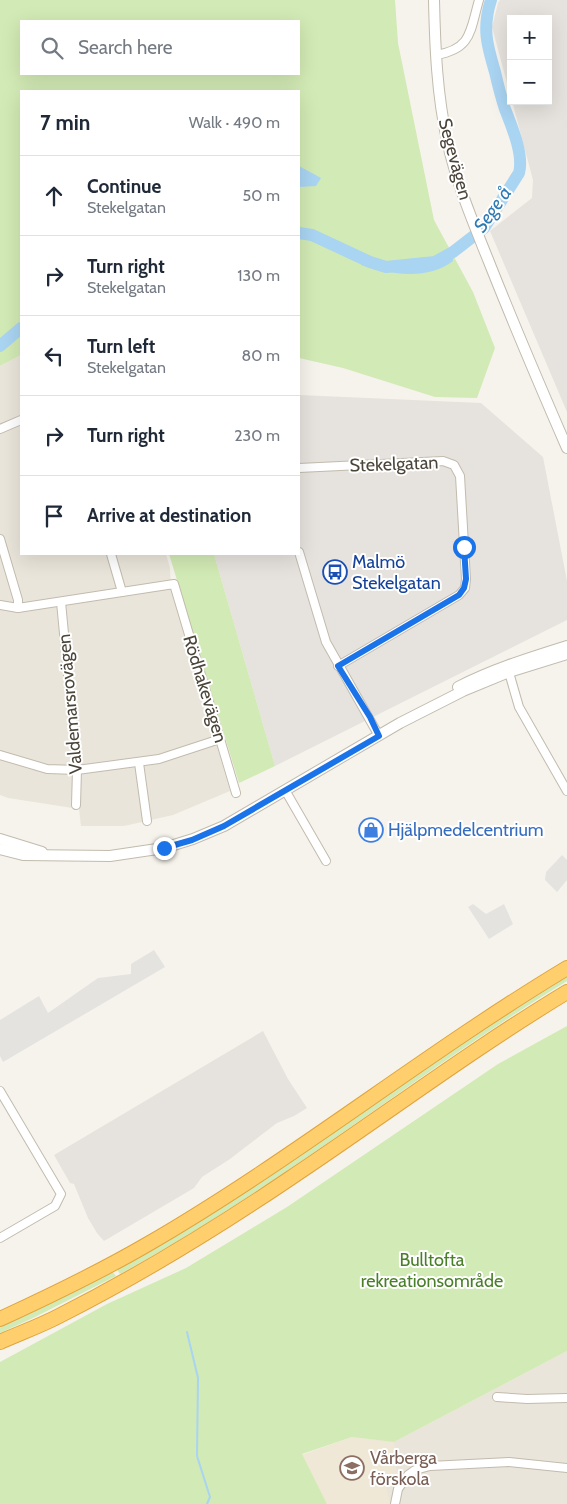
<!DOCTYPE html>
<html lang="en">
<head>
<meta charset="utf-8">
<style>
  :root { --surface:#fff; --page:#f2f2f3; --text:#1f2937; --muted:#747a83; --line:#e0e1e3 }
  body { margin:0; font-family:Cabin,sans-serif; background:var(--page); color:var(--text) }
  .controls { position:absolute; right:15px; top:15px; display:grid; overflow:hidden; border-radius:0px; box-shadow:0 5px 20px #0002 }
  .controls button { width:45px; height:45px; display:grid; place-items:center; padding:0; border:0; border-bottom:1px solid var(--line); background:var(--surface); color:var(--text); font:25px sans-serif }
  .stop { position:absolute; width:15px; height:15px; margin:-11px; border:4px solid #1a73e8; border-radius:50%; background:#fff }
  .stop.end { background:#1a73e8; border-color:#fff; box-shadow:0 1px 5px #0008 }
  .list { margin:0; padding:0; list-style:none }
  h2 { display:flex; justify-content:space-between; align-items:center; height:65px; margin:0; padding:0 20px; font-size:21px }
  h2 small { font-size:16px; font-weight:400; color:var(--muted) }
  .list li { display:grid; grid-template-columns:32px 1fr auto; gap:15px; align-items:center; box-sizing:border-box; height:80px; padding:0 20px; border-top:1px solid var(--line) }
  .list b { display:block; font-size:19px; white-space:nowrap }
  .list p { margin:0; font-size:16px; white-space:nowrap; color:var(--muted) }
  .list em { font-size:16px; font-style:normal; color:var(--muted) }
  .icon { flex:none; width:28px; height:28px; fill:none; stroke:currentColor; stroke-width:2; stroke-linecap:round; stroke-linejoin:round }
  .map { position:relative; flex:none; width:567px; height:1504px; overflow:hidden }
  .search { position:absolute; background:var(--surface); box-shadow:0 5px 20px #0002; left:20px; top:20px; width:280px; height:55px; display:flex; align-items:center; gap:12px; box-sizing:border-box; padding:0 18px; border-radius:0px; color:var(--muted); font-size:19px }
  .panel { position:absolute; background:var(--surface); box-shadow:0 5px 20px #0002; left:20px; top:90px; width:280px; height:465px; border-radius:0px }
  .map>svg:first-child { display:block }
</style>
</head>
<body>
<div class="map">
<svg width="567" height="1504" viewBox="0 0 567 1504">
  <rect width="100%" height="100%" fill="#f6f3ec"/>
  <!-- residential -->
  <g fill="#eae5da">
    <polygon points="21,355 21,554 166,554 170,568 171,589 230,791 173,815 124,826 81,826 79,809 8,798 0,795 0,366"/>
    <polygon points="567,1351 567,1504 327,1504 352,1437 394,1442"/>
  </g>
  <!-- industrial -->
  <g fill="#e6e2dd">
    <polygon points="500,0 567,0 567,412 490,231 532,198 533,180 512,101 548,101 548,19 511,19 511,98 492,27 498,3"/>
    <polygon points="299,395 481,403 543,457 567,581 567,620 275,766 214,554 299,554"/>
    <polygon points="263,1031 288,1079 307,1108 294,1116 277,1123 230,1159 202,1177 194,1188 104,1241 97,1233 88,1218 74,1184 70,1183 54,1155"/>
  </g>
  <!-- education -->
  <polygon fill="#efe8d6" points="352,1437 394,1442 397,1481 389,1482 386,1487 390,1504 327,1504 301,1455"/>
  <!-- green -->
  <g fill="#d2eab5" fill-rule="evenodd">
    <path d="M0 0H395L398 43 434 220 473 292 495 348 477 398 435 397 343 368 299 358V91H21V355L0 366ZM21 21H299V74H21Z"/>
    <polygon points="169,554 214,554 275,766 239,783"/>
    <path d="M567 972V981C415 1074 277 1189 120 1274L116 1268Z"/>
    <polygon points="567,1026 567,1351 394,1442 352,1437 302,1454 327,1504 0,1504 0,1362 107,1304 186,1268 287,1207 498,1064"/>
    <polygon points="111,1270 116,1276 33,1318 0,1333 0,1324"/>
  </g>
  <!-- parking -->
  <g fill="#e5e3e0">
    <polygon points="562,855 567,860 567,880 557,892 545,880 546,872"/>
    <polygon points="473,904 486,914 504,904 513,924 489,939 468,907"/>
    <polygon points="154,950 165,967 3,1062 0,1056 0,1020 39,996 48,1013 98,978 131,974 131,964"/>
  </g>
  <!-- water -->
  <g fill="#a9d4f2">
    <polygon points="299,166 321,178 316,186 299,187"/>
    <path d="M452 257 453 261C427 281 390 274 361 265L363 261C394 273 422 274 452 257Z"/>
  </g>
  <g fill="none" stroke-linecap="round" stroke-linejoin="round">
    <!-- stream -->
    <polyline stroke="#a9d4f2" stroke-width="2" points="187,1332 198,1378 197,1456 210,1497 207,1504"/>
    <!-- river -->
    <g stroke="#a9d4f2" stroke-width="12">
      <path d="M299 233 312 235 370 262 386 267 435 262 453 252 484 228 519 173C524 155 512 127 505 109 501 97 498 85 495 72 487 45 482 28 491 0"/>
      <polyline points="0,346 21,328"/>
    </g>
    <!-- minor casing -->
    <g stroke="#c2bbae" stroke-width="10">
      <g id="minor">
        <path d="M436 55C472 49 470 31 479 0"/>
        <polyline points="0,429 21,420"/>
        <polyline points="299,468 443,461 454,465 460,476 466,579 465,588 459,595 338,666"/>
        <polyline points="0,539 18,600 18,608"/>
        <polyline points="299,552 326,642 379,736"/>
        <polyline points="111,554 122,592"/>
        <polyline points="61,602 77,770 76,805"/>
        <polyline points="0,605 18,608 174,584 236,793"/>
        <polyline points="508,669 519,707 567,791"/>
        <polyline points="0,755 47,769 77,770 159,759 220,739"/>
        <polyline points="139,763 147,821"/>
        <polyline points="285,790 326,861"/>
        <polyline points="0,1091 61,1194 55,1206 0,1238"/>
        <polyline points="497,1397 527,1399 567,1398"/>
        <polyline points="395,1504 398,1489 408,1475 415,1470 430,1466 509,1462 567,1468"/>
      </g>
    </g>
    <!-- tertiary casing -->
    <g stroke="#c2bbae" stroke-width="12">
      <g id="tertiary">
        <path d="M434 0C435 47 437 94 447 140 456 182 473 222 489 262 514 325 540 386 567 448"/>
        <path d="M458 687C493 669 529 658 567 646"/>
        <polyline points="0,839 42,852"/>
        <polyline points="0,849 23,855 110,856 164,848 193,839 224,826 400,723 463,691 509,672 567,654"/>
      </g>
    </g>
    <!-- motorway casing -->
    <g stroke="#e0a43c" stroke-width="16">
      <g id="motorway">
        <path d="M0 1319C50 1296 100 1272 148 1244 293 1160 424 1054 567 968"/>
        <path d="M0 1342C20 1333 40 1326 59 1316 138 1276 215 1229 289 1179 382 1117 471 1050 567 992"/>
      </g>
    </g>
    <!-- minor -->
    <use href="#minor" stroke="#fff" stroke-width="8"/>
    <!-- tertiary -->
    <use href="#tertiary" stroke="#fff" stroke-width="10"/>
    <!-- motorway -->
    <use href="#motorway" stroke="#ffcf6e" stroke-width="14"/>
  </g>
  <g fill="none" stroke-linecap="round" stroke-linejoin="round">
    <!-- route -->
    <polyline stroke="#1a73e8" stroke-width="6" points="164,848 192,840 224,826 379,736 370,717 338,666 459,595 464,588 466,579 464,547"/>
  </g>
  <!-- icons -->
  <defs>
    <g id="bus-ring" transform="scale(1.25)"><circle r="9.5" fill="#fff" stroke="#1a4fb4" stroke-width="1.5"/><path d="M-5-6H5V4H4V6H2V4H-2V6H-4V4H-5ZM-3.5-4V0h7V-4ZM-3.5 1.2v1.5H-2V1.2ZM2 1.2v1.5H3.5V1.2Z" fill="#1a4fb4"/></g>
    <g id="shop-ring" transform="scale(1.25)"><circle r="9.5" fill="#fff" stroke="#3f7fe0" stroke-width="1.5"/><path d="M-5-2.5h2.3a2.7 3.5 0 0 1 5.4 0H5L5.5 6h-11ZM-1.5-2.5h3a1.5 2.3 0 0 0-3 0Z" fill="#3f7fe0"/></g>
    <g id="school-ring" transform="scale(1.25)"><circle r="9.5" fill="#fff" stroke="#8d6e63" stroke-width="1.5"/><path d="M0-5L7-2L0 1L-7-2ZM-4 1L0 2.5L4 1V4Q0 6-4 4Z" fill="#8d6e63"/></g>
  </defs>
  <g fill-rule="evenodd">
    <use href="#bus-ring" x="335" y="572"/>
    <use href="#shop-ring" x="371" y="830"/>
    <use href="#school-ring" x="352" y="1468"/>
  </g>
  <g text-anchor="middle" stroke-width="4" stroke-linejoin="round" paint-order="stroke">
    <!-- street labels -->
    <g font-size="18" fill="#4b4439" stroke="#fff">
      <text transform="translate(455 159) rotate(75)" y="6">Segevägen</text>
      <text transform="translate(394 464) rotate(-2)" y="6">Stekelgatan</text>
      <text transform="translate(205 689) rotate(73)" y="6">Rödhakevägen</text>
      <text transform="translate(70 704) rotate(-95)" y="6">Valdemarsrovägen</text>
    </g>
    <!-- transit labels -->
    <g font-size="18" fill="#164399" stroke="#fff" text-anchor="start">
      <text x="352" y="568">Malmö<tspan x="352" dy="21">Stekelgatan</tspan></text>
    </g>
    <!-- shop labels -->
    <g font-size="18" fill="#366cbe" stroke="#fff" text-anchor="start">
      <text x="388" y="836">Hjälpmedelcentrium</text>
    </g>
    <!-- park labels -->
    <g font-size="18" fill="#4a7f2a" stroke="#fff">
      <text x="432" y="1266">Bulltofta<tspan x="432" dy="21">rekreationsområde</tspan></text>
    </g>
    <!-- education labels -->
    <g font-size="18" fill="#785e54" stroke="#fff" text-anchor="start">
      <text x="370" y="1464">Vårberga<tspan x="370" dy="21">förskola</tspan></text>
    </g>
    <!-- water labels -->
    <g font-size="19" font-style="italic" fill="#2e7ab2" stroke="#fff">
      <text transform="translate(492 209) rotate(-55)" y="7">Sege å</text>
    </g>
  </g>
</svg>
<div class="controls">
<button>+</button>
<button>−</button>
</div>
<div class="stop" style="left:464px;top:547px"></div>
<div class="stop end" style="left:164px;top:848px"></div>
<div class="search"><svg class="icon" aria-label="search" viewBox="0 0 24 24"><circle cx="10" cy="10" r="6"/><path d="M15 15l6 6"/></svg>Search here</div>
<section class="panel">
<h2>7 min<small>Walk · 490 m</small></h2>
<ul class="list">
<li><svg class="icon" aria-label="ahead" viewBox="0 0 24 24"><path d="M12 20V5M6 11l6-6 6 6"/></svg><div><b>Continue</b><p>Stekelgatan</p></div><em>50 m</em></li>
<li><svg class="icon" aria-label="right" viewBox="0 0 24 24"><path d="M7 20v-9h11M14 6l5 5-5 5"/></svg><div><b>Turn right</b><p>Stekelgatan</p></div><em>130 m</em></li>
<li><svg class="icon" aria-label="left" viewBox="0 0 24 24"><path d="M17 20v-9H6M10 6l-5 5 5 5"/></svg><div><b>Turn left</b><p>Stekelgatan</p></div><em>80 m</em></li>
<li><svg class="icon" aria-label="right" viewBox="0 0 24 24"><path d="M7 20v-9h11M14 6l5 5-5 5"/></svg><div><b>Turn right</b></div><em>230 m</em></li>
<li><svg class="icon" aria-label="arrive" viewBox="0 0 24 24"><path d="M6 21V4h12l-3 4 3 4H6"/></svg><div><b>Arrive at destination</b></div></li>
</ul>
</section>
</div>
</body>
</html>
